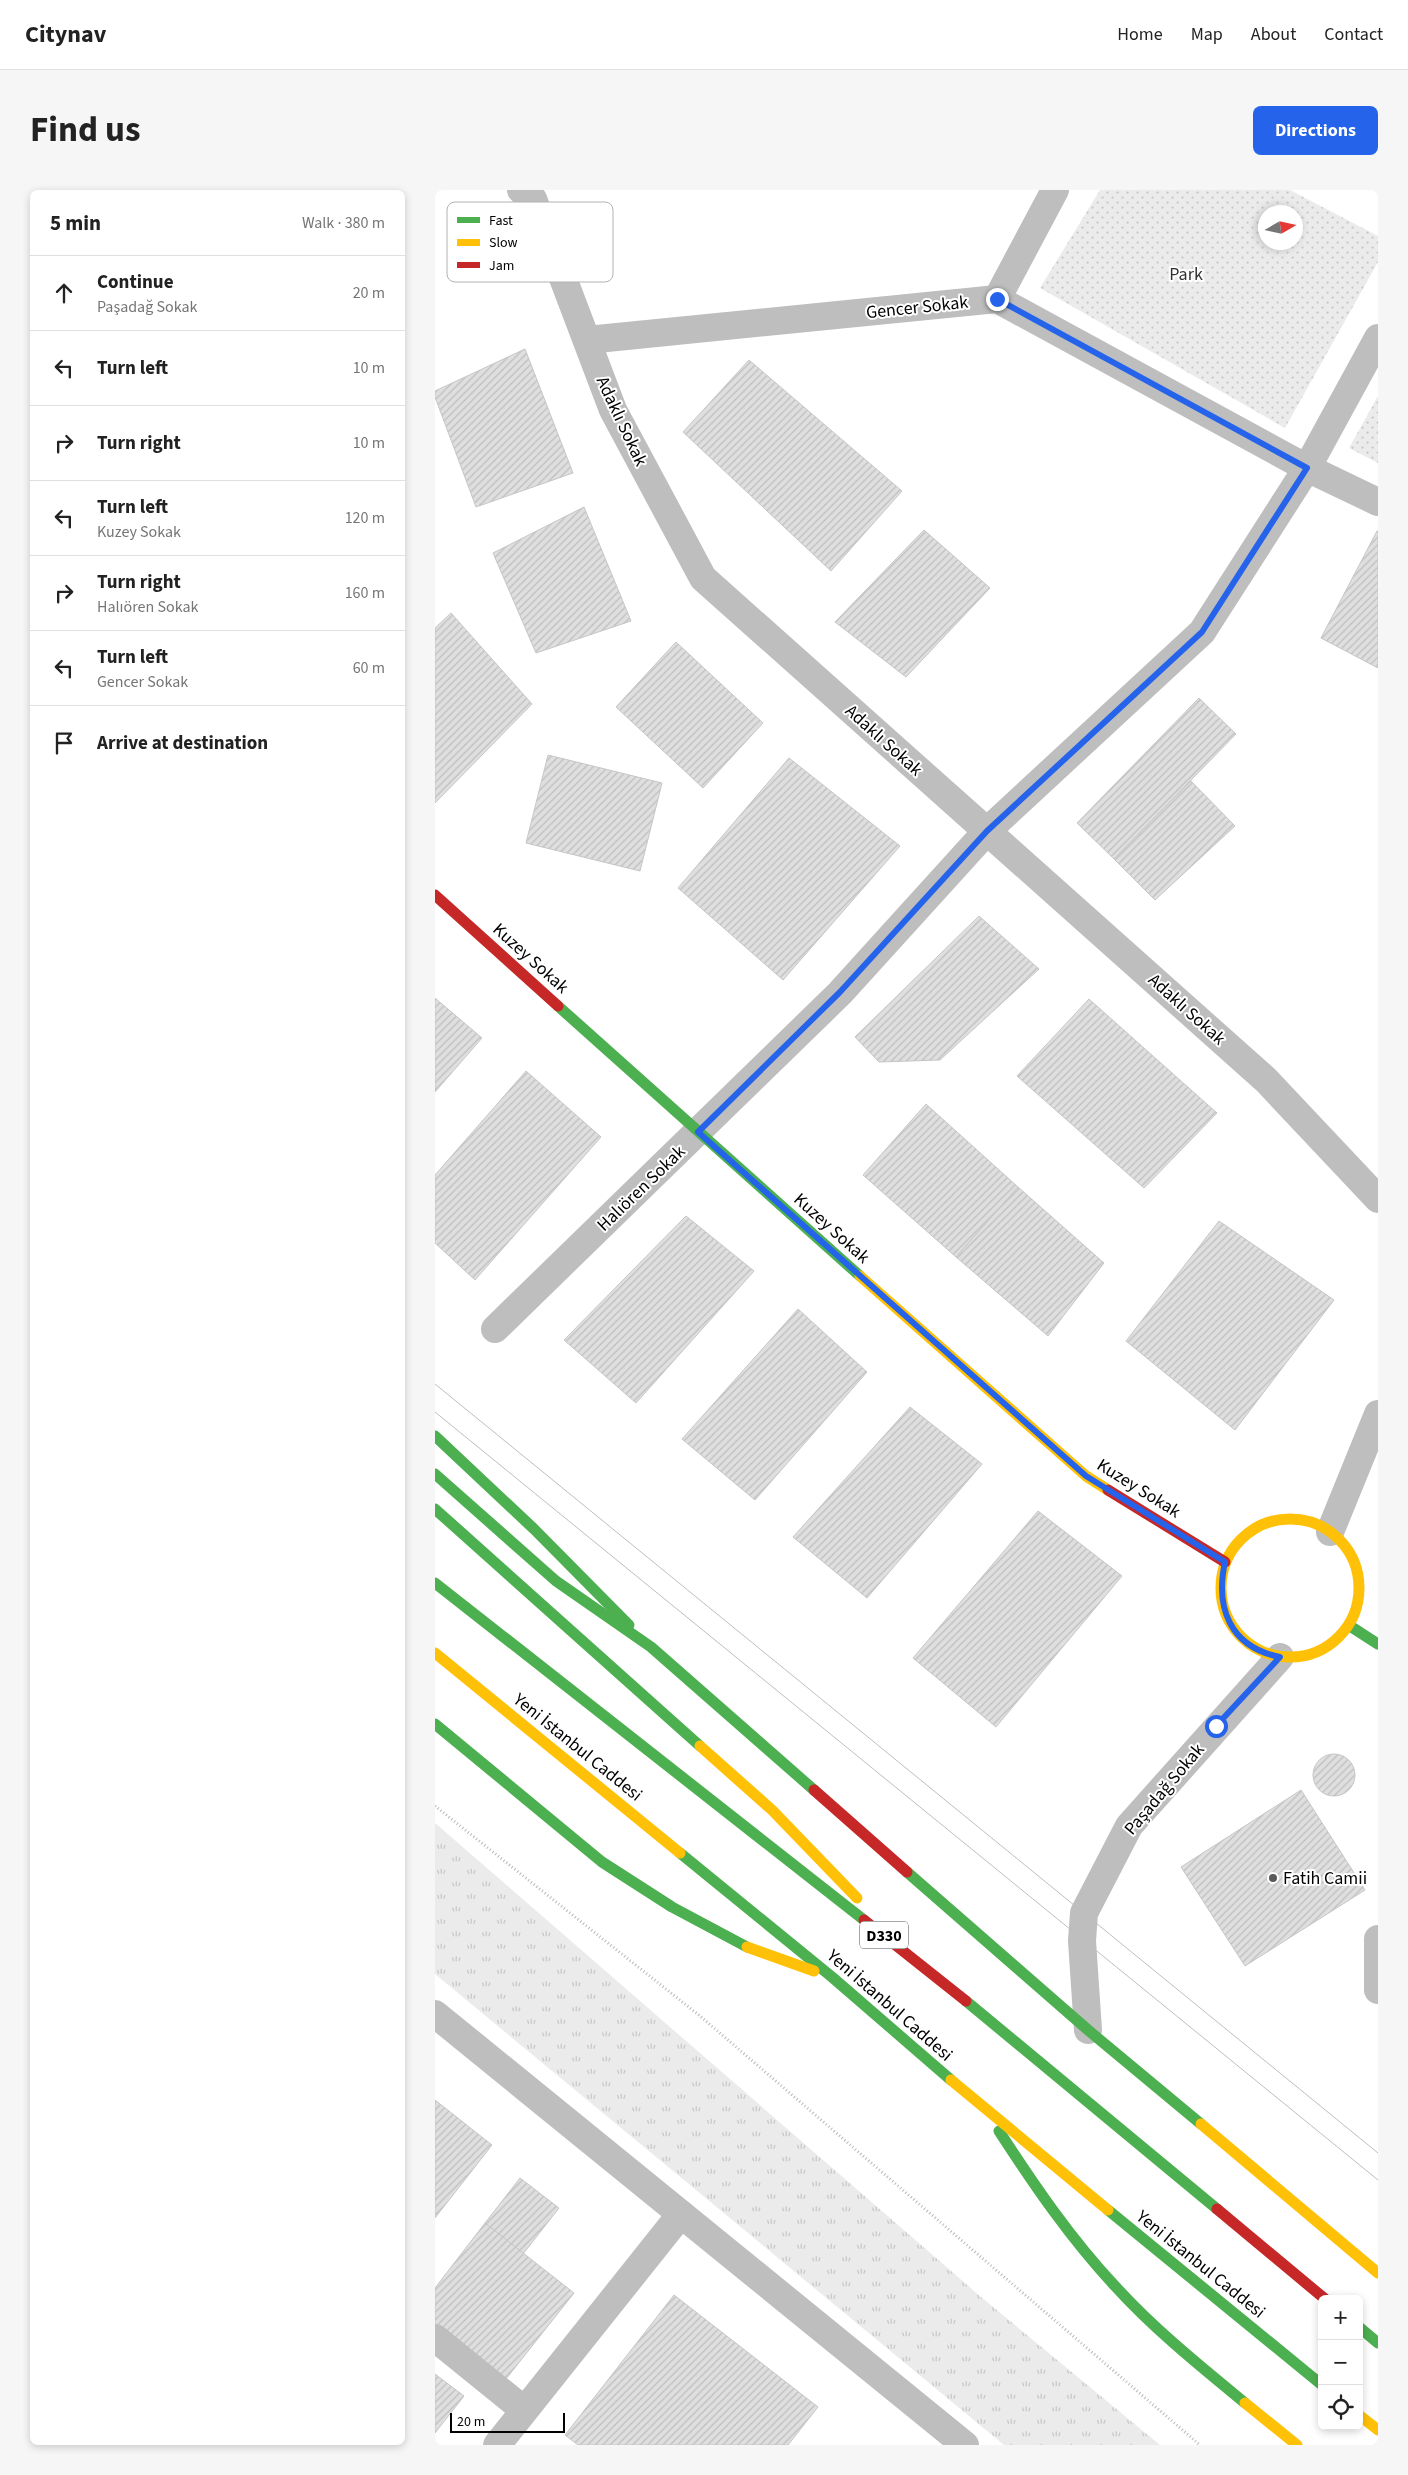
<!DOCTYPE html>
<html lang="en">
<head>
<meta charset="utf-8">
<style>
  :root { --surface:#fff; --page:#f6f6f6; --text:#222; --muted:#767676; --line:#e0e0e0; --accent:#2563eb }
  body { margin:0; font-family:"Source Sans 3",sans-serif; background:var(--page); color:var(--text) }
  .controls { position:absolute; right:15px; bottom:15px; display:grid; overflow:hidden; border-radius:8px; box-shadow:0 2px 8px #0003 }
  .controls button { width:45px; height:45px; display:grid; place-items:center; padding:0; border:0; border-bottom:1px solid var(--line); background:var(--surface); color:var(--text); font:25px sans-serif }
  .compass { position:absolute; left:823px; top:15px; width:45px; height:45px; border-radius:50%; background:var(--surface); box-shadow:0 2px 8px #0003; rotate:81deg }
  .scale { position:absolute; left:15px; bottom:12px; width:115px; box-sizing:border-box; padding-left:5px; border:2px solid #000; border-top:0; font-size:14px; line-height:18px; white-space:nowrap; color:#000; -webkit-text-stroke:4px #fff; paint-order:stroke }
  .stop { position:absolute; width:15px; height:15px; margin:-11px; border:4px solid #2563eb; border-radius:50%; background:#fff }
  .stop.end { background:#2563eb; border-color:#fff; box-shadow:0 1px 5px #0008 }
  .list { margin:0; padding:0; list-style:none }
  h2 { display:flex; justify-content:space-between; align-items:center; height:65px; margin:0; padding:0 20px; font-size:21px }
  h2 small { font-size:16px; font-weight:400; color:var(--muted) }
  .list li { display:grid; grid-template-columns:32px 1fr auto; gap:15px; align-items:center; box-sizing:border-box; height:75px; padding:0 20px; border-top:1px solid var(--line) }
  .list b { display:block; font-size:19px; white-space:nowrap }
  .list p { margin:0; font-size:16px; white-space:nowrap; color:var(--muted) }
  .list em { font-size:16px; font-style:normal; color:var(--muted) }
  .icon { flex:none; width:28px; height:28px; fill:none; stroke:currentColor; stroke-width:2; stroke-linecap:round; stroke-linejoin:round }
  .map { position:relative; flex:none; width:943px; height:2255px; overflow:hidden; border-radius:8px }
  header { display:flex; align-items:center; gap:30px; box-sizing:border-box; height:70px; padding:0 25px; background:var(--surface); border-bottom:1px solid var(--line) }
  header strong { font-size:24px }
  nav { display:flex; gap:28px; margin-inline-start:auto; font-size:18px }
  .intro { display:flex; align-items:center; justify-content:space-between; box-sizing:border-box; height:120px; padding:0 30px }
  h1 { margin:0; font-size:35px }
  .button { padding:12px 22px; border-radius:8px; background:var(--accent); color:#fff; font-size:18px; font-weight:700 }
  main { display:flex; gap:30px; padding:0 30px }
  aside { flex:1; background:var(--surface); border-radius:8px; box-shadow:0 2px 8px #0003 }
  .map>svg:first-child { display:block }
</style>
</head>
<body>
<header>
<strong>Citynav</strong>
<nav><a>Home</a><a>Map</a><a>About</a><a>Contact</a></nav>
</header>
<div class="intro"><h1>Find us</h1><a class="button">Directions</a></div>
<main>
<aside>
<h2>5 min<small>Walk · 380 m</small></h2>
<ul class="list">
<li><svg class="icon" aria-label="ahead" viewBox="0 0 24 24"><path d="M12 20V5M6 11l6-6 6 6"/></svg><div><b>Continue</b><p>Paşadağ Sokak</p></div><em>20 m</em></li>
<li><svg class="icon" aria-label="left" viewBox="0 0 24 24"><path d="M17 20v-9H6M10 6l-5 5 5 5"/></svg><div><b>Turn left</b></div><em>10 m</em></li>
<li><svg class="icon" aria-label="right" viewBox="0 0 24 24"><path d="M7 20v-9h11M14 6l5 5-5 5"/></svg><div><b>Turn right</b></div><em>10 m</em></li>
<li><svg class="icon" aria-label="left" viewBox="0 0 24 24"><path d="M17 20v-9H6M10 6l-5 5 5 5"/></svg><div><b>Turn left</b><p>Kuzey Sokak</p></div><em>120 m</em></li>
<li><svg class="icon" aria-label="right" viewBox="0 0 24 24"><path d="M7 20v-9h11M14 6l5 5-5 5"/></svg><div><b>Turn right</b><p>Halıören Sokak</p></div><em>160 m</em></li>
<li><svg class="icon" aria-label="left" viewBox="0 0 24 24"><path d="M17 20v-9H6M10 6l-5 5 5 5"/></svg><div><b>Turn left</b><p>Gencer Sokak</p></div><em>60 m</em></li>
<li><svg class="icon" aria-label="arrive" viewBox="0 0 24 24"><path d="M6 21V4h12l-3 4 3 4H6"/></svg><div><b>Arrive at destination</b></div></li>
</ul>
</aside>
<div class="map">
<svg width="943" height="2255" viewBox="0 0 943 2255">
  <defs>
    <pattern id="grass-tufts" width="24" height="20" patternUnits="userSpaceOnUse" patternTransform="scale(1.25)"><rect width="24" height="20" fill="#ebebeb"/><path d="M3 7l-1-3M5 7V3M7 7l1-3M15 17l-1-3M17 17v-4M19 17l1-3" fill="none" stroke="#c8c8c8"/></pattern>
    <pattern id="park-dots" width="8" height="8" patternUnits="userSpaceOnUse" patternTransform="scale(1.25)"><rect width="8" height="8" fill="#ebebeb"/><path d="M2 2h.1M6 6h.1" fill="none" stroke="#c8c8c8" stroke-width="1.8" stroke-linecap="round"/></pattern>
    <pattern id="building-hatch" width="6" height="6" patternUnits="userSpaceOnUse" patternTransform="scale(1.25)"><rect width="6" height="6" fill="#dfdfdf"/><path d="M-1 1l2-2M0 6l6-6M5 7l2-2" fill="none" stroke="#bebebe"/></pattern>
  </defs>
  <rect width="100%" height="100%" fill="#fff"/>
  <!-- grass -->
  <polygon fill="url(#grass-tufts)" points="0,1633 546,2107 725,2255 569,2255 0,1784"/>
  <!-- park -->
  <g fill="url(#park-dots)" fill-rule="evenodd">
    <path d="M665 0H855L943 46V72L850 238 605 98ZM831 22H861V52H831Z"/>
    <polygon points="943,206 943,273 914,258"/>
  </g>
  <!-- building -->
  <g fill="url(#building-hatch)" stroke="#c6c6c6">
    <polygon points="90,159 138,283 41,317 0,207 0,201"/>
    <polygon points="314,170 467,301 396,381 248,242"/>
    <polygon points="149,317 196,431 101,463 58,363"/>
    <polygon points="489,340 555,398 471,487 400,432"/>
    <polygon points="942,341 943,341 943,478 886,448"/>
    <polygon points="16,423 97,514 0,613 0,438"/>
    <polygon points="241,452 328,533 268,598 181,517"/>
    <polygon points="764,508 801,544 679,669 642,633"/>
    <polygon points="113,565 227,593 205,681 91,653"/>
    <polygon points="354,568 465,656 348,790 243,698"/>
    <polygon points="756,591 800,636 720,710 679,669"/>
    <polygon points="544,726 604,779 505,870 444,872 420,847"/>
    <polygon points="0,808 47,848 0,902"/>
    <polygon points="654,809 782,923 709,998 582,886"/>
    <polygon points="91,881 166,947 40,1090 0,1053 0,985"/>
    <polygon points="491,914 583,997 521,1067 428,985"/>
    <polygon points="583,997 669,1073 613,1146 521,1067"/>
    <polygon points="251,1026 319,1081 201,1213 129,1150"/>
    <polygon points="784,1031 899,1110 800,1240 691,1151"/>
    <polygon points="363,1119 432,1182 320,1310 247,1249"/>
    <polygon points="475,1217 547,1274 432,1408 358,1347"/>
    <polygon points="603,1321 687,1386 561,1537 478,1468"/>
    <circle cx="899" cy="1585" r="21"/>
    <polygon points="866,1600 930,1700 810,1776 746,1677"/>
    <polygon points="0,1910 57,1955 0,2028"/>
    <polygon points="85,1988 124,2018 88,2064 50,2033"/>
    <polygon points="50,2033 139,2103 71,2189 0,2133 0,2098"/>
    <polygon points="239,2105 383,2217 353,2255 143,2255 130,2245"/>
    <polygon points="0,2184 29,2206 0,2243"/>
  </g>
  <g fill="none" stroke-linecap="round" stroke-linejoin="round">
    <!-- path -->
    <polyline stroke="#b9b9b9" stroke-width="3" stroke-dasharray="1 2.5" stroke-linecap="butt" points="0,1616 265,1826 765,2255"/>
    <!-- street -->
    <g stroke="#bebebe" stroke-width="28">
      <polyline points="86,0 98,9 178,220 268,388 831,890 943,1009"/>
      <polyline points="562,109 620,0"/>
      <polyline points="152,150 562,109 872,278 943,312"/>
      <polyline points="60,1139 405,803 552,641 767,442 872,278 943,148"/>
      <polyline points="895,1342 943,1224"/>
      <polyline points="943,1749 943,1800"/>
      <polyline points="0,1824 530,2255"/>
      <polyline points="653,1840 647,1751 649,1723 694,1636 845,1467"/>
      <polyline points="0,2148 89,2220"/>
      <polyline points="62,2255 246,2024"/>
    </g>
    <!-- fast -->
    <g stroke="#4caf50" stroke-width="11">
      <polyline points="123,816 425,1086"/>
      <polyline points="0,1246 99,1339 194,1435"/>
      <polyline points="0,1284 121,1391 216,1457 379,1600"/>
      <polyline points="0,1319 265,1556"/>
      <polyline points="0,1393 429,1730"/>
      <polyline points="915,1436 943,1454"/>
      <polyline points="0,1534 167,1672 237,1717 312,1757"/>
      <polyline points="245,1663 397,1787 516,1890"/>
      <polyline points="472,1682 653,1840 766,1934"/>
      <polyline points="531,1811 782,2019"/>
      <path d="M564 1941C599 1995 636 2049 680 2096 719 2139 765 2176 810 2213"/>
      <polyline points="673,2020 887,2195"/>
      <polyline points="924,2137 943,2153"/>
    </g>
    <!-- slow -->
    <g stroke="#ffc107" stroke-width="11">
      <polyline points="425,1086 651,1286 673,1300"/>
      <circle cx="855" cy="1398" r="69"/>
      <polyline points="0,1463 245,1663"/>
      <polyline points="265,1556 337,1620 422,1708"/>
      <polyline points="312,1757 379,1781"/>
      <polyline points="516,1890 673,2020"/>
      <polyline points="766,1934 943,2083"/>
      <polyline points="810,2213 862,2255"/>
      <polyline points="924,2225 943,2240"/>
    </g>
    <!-- jam -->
    <g stroke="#c62828" stroke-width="11">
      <polyline points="0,705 123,816"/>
      <polyline points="673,1300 790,1372"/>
      <polyline points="379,1600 472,1682"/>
      <polyline points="429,1730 531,1811"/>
      <polyline points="782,2019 890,2109"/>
    </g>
    <!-- tram -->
    <g stroke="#bebebe" stroke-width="1">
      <polyline points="0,1194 943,1963"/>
      <polyline points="0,1222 943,1990"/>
    </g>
  </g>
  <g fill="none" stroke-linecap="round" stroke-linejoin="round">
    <!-- route -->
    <path stroke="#2563eb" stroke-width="6" d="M562 109 872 278 767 442 552 641 405 802 263 942 651 1286 790 1372C780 1418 795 1457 845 1467L781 1536"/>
  </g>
  <!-- markers -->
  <circle fill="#595959" stroke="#fff" stroke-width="2" cx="838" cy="1688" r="5"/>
  <g text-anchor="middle" stroke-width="4" stroke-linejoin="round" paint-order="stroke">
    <!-- shield labels -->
    <rect fill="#fff" stroke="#4c4c4c" stroke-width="1" x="425" y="1731.5" width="48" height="27" rx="4"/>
    <g font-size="16" font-weight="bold" fill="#000">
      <text x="449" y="1751">D330</text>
    </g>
    <!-- park labels -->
    <g font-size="18" fill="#323232" stroke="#fff">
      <text x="751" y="90">Park</text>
    </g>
    <!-- street labels -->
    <g font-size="18" fill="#000" stroke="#fff">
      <text transform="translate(482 117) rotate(-6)" y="6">Gencer Sokak</text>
      <text transform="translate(187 231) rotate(65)" y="6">Adaklı Sokak</text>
      <text transform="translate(449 550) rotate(42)" y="6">Adaklı Sokak</text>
      <text transform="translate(96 768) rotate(42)" y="6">Kuzey Sokak</text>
      <text transform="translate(752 819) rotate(42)" y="6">Adaklı Sokak</text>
      <text transform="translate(206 998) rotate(-44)" y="6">Halıören Sokak</text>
      <text transform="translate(397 1038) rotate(42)" y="6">Kuzey Sokak</text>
      <text transform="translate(704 1298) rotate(32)" y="6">Kuzey Sokak</text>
      <text transform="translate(143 1557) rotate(39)" y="6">Yeni İstanbul Caddesi</text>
      <text transform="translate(729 1599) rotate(-50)" y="6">Paşadağ Sokak</text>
      <text transform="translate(455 1815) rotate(41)" y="6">Yeni İstanbul Caddesi</text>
      <text transform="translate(766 2074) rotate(39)" y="6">Yeni İstanbul Caddesi</text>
    </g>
    <!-- poi labels -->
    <g font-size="18" fill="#000" stroke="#fff" text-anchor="start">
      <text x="848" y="1694">Fatih Camii</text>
    </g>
  </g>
  <!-- legend -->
  <rect x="12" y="12" width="166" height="80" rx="8" fill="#fff" stroke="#b2b2b2" stroke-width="1"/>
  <rect x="22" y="27" width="23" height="6" fill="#4caf50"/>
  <rect x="22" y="49" width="23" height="7" fill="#ffc107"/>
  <rect x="22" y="72" width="23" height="6" fill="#c62828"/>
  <g font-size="14" fill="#000">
    <text x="54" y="35">Fast</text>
    <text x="54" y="57">Slow</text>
    <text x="54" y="80">Jam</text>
  </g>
</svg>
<div class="controls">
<button>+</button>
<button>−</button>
<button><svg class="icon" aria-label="locate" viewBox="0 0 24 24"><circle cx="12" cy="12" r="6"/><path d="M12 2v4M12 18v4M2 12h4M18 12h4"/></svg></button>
</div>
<svg class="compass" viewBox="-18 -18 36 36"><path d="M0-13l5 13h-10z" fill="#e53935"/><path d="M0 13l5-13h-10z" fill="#767676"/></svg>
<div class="scale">20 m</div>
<div class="stop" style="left:781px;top:1536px"></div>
<div class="stop end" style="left:562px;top:109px"></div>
</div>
</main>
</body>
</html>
